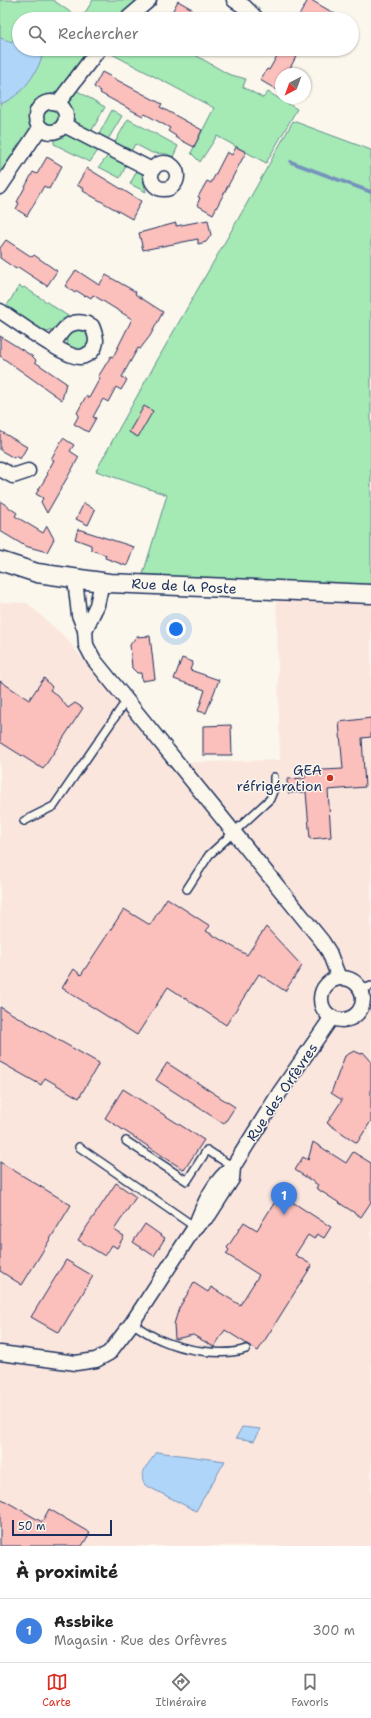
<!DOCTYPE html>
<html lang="fr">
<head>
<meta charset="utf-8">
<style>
  :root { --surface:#fff; --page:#f6f6f6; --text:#222; --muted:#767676; --line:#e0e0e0; --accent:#d93025 }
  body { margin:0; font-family:"Shantell Sans",sans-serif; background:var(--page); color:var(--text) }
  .compass { position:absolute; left:275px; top:68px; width:36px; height:36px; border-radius:50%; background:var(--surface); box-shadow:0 1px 3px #0004; rotate:221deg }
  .scale { position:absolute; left:12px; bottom:10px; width:100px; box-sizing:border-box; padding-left:4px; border:2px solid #1b2f5e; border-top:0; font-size:11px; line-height:14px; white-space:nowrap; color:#1b2f5e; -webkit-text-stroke:3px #fbf7ec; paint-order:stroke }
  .you { position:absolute; left:176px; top:629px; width:14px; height:14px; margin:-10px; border:3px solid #fff; border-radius:50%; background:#1a73e8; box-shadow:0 0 0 6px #1a73e833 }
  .badge { display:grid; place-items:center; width:26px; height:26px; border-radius:50%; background:var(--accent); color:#fff; font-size:13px; font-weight:700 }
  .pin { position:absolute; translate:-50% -33px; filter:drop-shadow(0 1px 2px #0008) }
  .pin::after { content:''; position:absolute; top:21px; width:14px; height:12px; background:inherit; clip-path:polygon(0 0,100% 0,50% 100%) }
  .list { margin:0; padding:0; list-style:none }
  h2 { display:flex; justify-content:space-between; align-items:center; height:52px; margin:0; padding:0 16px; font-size:17px }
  h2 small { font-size:13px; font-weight:400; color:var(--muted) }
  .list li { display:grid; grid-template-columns:26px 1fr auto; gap:12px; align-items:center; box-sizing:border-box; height:64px; padding:0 16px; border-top:1px solid var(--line) }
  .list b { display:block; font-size:15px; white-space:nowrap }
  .list p { margin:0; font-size:13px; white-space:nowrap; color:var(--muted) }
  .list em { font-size:13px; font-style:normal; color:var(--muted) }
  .icon { flex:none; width:22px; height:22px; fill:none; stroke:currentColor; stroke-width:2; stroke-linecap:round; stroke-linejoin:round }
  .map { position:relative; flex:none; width:371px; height:1546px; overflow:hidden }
  .search { position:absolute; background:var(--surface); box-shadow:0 1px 3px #0004; left:12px; right:12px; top:12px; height:44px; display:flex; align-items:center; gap:10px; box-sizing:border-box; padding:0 14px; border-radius:22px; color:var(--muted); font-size:15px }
  .sheet { height:116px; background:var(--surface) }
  nav { display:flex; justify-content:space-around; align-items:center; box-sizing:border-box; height:56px; border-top:1px solid var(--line); background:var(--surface); font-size:11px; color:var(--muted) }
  nav a { display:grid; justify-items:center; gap:2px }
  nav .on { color:var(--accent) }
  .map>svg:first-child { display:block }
</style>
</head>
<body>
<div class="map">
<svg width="371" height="1546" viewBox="0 0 371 1546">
  <rect width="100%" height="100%" fill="#fbf7ec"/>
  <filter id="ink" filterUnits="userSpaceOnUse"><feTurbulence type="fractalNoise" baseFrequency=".025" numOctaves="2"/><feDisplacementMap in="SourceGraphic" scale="8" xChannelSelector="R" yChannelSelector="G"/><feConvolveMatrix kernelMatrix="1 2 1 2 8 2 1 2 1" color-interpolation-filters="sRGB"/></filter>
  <g filter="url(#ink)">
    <!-- built -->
    <polygon fill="#fbe6de" points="276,585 371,588 371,1546 0,1546 0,602 27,603 65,637 167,763 280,760"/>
    <!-- green -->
    <g fill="#a5e9b5" stroke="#608c8a">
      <path d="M0 0H53L80 19H19V49H92L59 90C52 96 42 95 35 102 27 111 32 119 31 129 30 137 6 170 0 179Z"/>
      <polygon points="93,0 138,0 117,19 81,19"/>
      <polygon points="111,49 185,49 228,74 246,79 243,87 263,98 268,92 297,109 266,163 217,136 200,162 191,153 214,108 108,52"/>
      <polygon points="74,89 105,107 91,132 75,121 72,110 67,102"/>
      <circle cx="51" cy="116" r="10"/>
      <polygon points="112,110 122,116 107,141 98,136"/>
      <polygon points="128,119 178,146 173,157 167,154 152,153 135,144 130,153 114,144"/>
      <path d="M293 121 371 150V588L276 585 143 574 167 495 96 471C159 353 229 238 293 121Z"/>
      <polygon points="68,134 99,149 90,162 54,144 54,139"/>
      <polygon points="109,154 127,164 120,178 99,167"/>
      <polygon points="138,169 143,172 142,176 146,192 130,184"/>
      <polygon points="19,286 23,288 24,287 71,318 57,329 47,332 41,330 6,307"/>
      <polygon points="86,329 91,343 79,352 68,346 66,338 70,330"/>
    </g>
    <!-- water -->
    <g fill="#afd6f9" stroke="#7493bb">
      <path d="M19 30V49H44C40 70 22 97 0 104V38L12 42Z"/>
      <polygon points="242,1427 261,1429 254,1441 236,1438"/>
      <path d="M157 1452 225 1461 196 1511 145 1485C137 1474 150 1462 157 1452Z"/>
    </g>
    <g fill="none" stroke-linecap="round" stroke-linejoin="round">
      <!-- stream -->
      <polyline stroke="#7493bb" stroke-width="4" points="291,162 371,192"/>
    </g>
    <!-- building -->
    <g fill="#fbbfbc" stroke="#1b2f5e">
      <polygon points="308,0 311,0 344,19 297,19"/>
      <polygon points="178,1 192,9 186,19 168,19"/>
      <polygon points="281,49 300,49 287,74 281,74 281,84 277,90 260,80 267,69 269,70"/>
      <polygon points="102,72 162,104 160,107 202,130 194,147 175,137 176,136 168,131 170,128 145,114 143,116 133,111 100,93 101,91 94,87"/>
      <polygon points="236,147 246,152 213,214 197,205 200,198 198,197 207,181 211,183 227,152 232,155"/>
      <polygon points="47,157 62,166 49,189 44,186 27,216 16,209 19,203 17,202 33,172 37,174"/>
      <polygon points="87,168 141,201 132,219 83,191 84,189 77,185"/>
      <polygon points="208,220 211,235 206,242 198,244 198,239 143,250 139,233 176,223 176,226"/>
      <polygon points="6,240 32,257 34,255 57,271 47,286 18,267 16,269 0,258 0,248"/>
      <polygon points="76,270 99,285 106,275 136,292 135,294 163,312 150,336 140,349 138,348 125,371 122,377 127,380 121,390 116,387 108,402 103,399 93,417 96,418 88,432 74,424 79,415 77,413 86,396 89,398 100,378 98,377 111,356 113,357 132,319 93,295 91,298 86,295 85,296 77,291 75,293 65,286"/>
      <polygon points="0,336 32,356 36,360 35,362 66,383 62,400 0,356"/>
      <polygon points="144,406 153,411 138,437 129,432"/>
      <polygon points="0,431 27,447 20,459 15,456 14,458 0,450"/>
      <polygon points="63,438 74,445 70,451 79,457 47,513 41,502 43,498 36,494 48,474 47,473 54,460 51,459"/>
      <polygon points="0,501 17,513 15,516 43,533 47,526 54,539 47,552 25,546 0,531"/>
      <polygon points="84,503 95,510 88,525 76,519"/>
      <polygon points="78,529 134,547 127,566 105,558 106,555 91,550 91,545 75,539"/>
      <polygon points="150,636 155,679 142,681 141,673 137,673 132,668 130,645 136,637"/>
      <polygon points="182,658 193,662 190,670 219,680 206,713 198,711 205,690 174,679"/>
      <polygon points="44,678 52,687 50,690 58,696 68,708 75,703 83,708 43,769 0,742 0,681 29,700"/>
      <polygon points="371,718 371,737 362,738 365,787 328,790 331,837 310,839 306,792 288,793 287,779 305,778 305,771 343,769 339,722"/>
      <polygon points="231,725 232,755 203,755 203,726"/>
      <polygon points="167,898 210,926 206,931 247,955 266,927 302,966 285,991 259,974 226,1025 168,987 137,1035 62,988 74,969 81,975 124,909 150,925"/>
      <polygon points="0,1007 99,1063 79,1098 45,1078 41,1085 0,1062"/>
      <polygon points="354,1051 361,1054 363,1052 371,1061 371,1121 357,1143 327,1123 342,1100 331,1093 345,1056"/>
      <polygon points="167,1063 235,1107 224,1124 156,1080"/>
      <polygon points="123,1089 204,1140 184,1170 105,1118"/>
      <polygon points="313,1142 346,1163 353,1152 371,1163 371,1202 361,1217 316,1188 318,1185 295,1170 303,1157 308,1160"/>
      <polygon points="0,1162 71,1205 22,1285 0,1271"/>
      <polygon points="116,1183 136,1197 114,1230 124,1236 117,1248 112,1245 105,1256 78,1240"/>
      <polygon points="280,1194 331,1227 324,1238 317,1234 314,1239 308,1235 295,1255 312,1265 258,1351 225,1330 214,1347 193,1335 175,1339 174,1324 179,1308 194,1283 208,1292 211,1287 240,1305 259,1275 226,1254 229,1250 227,1248 244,1222 257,1230"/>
      <polygon points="145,1224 165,1238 154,1256 133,1242"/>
      <polygon points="66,1260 93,1276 59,1333 31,1317"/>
      <polygon points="0,1498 42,1522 49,1509 90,1533 82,1546 0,1546"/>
    </g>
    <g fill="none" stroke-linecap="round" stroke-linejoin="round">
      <!-- service casing -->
      <g stroke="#1b2f5e" stroke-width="10">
        <g id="service">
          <polyline points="24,821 54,806 126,701"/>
          <polyline points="187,889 209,855 270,799 274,789 274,777"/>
          <polyline points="361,990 371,986"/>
          <polyline points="126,1141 187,1181 207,1150 233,1167"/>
          <polyline points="79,1147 195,1227"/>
          <path d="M132 1323C141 1329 151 1336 161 1340 183 1350 223 1357 246 1349"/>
        </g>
      </g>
      <!-- minor casing -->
      <g stroke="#1b2f5e" stroke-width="17">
        <g id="minor">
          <polyline points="234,0 245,7 257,19"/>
          <polyline points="127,19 149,0"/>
          <circle cx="51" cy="117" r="15"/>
          <polyline points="58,103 99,49"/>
          <polyline points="64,125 152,170"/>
          <circle cx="164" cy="176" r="13"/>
          <polyline points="0,187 40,128"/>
          <path d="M0 311C15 320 65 358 80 357 84 357 88 354 91 352 99 344 96 336 92 326 72 316 63 328 53 345"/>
          <polyline points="0,469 13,476 28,471"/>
          <polyline points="75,579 79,615 85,630 86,645 94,660 322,941 329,952 339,978"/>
          <polyline points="85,630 97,605 102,582"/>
          <circle cx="342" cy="999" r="21"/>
          <polyline points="195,1227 209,1215 232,1179 233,1167"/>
          <path d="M0 1353 76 1363 96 1360 109 1353 132 1323 195 1227C203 1205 214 1180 233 1167L280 1092 332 1017"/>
        </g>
      </g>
      <!-- tertiary casing -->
      <g stroke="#1b2f5e" stroke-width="21">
        <polyline id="tertiary" points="0,561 37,573 109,583 371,594"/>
      </g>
      <!-- service -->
      <use href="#service" stroke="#fbf7ec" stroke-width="7"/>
      <!-- minor -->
      <use href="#minor" stroke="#fbf7ec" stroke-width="14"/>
      <!-- tertiary -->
      <use href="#tertiary" stroke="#fbf7ec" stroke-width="18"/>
    </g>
  </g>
  <!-- markers -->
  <circle fill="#c8321e" stroke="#fbf7ec" stroke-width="1.5" cx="330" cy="778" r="4"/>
  <g text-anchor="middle" stroke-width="3" stroke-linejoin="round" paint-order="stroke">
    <!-- street labels -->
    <g font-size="14" fill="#1b2f5e" stroke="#fbf7ec">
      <text transform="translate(184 586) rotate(3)" y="5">Rue de la Poste</text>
      <text transform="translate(282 1092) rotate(-56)" y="5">Rue des Orfèvres</text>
    </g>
    <!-- poi labels -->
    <g font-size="14" fill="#1b2f5e" stroke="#fbf7ec" text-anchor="end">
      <text x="322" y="775">GEA<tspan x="322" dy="16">réfrigération</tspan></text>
    </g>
  </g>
</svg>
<svg class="compass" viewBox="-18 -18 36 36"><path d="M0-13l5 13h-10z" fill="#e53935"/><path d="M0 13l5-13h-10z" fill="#767676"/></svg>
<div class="scale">50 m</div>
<div class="you"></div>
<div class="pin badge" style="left:284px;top:1215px;background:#3f7fe0">1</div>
<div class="search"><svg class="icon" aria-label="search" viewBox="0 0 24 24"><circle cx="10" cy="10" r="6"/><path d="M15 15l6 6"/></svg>Rechercher</div>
</div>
<section class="sheet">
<h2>À proximité<small></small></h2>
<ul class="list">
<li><span class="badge" style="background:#3f7fe0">1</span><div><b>Assbike</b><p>Magasin · Rue des Orfèvres</p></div><em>300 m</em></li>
</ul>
</section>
<nav>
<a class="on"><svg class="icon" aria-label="map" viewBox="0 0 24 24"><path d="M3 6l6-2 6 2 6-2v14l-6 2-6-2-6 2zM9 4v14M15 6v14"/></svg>Carte</a>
<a><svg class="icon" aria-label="directions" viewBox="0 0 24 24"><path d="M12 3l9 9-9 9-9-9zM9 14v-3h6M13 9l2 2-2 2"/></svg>Itinéraire</a>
<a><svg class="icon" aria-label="saved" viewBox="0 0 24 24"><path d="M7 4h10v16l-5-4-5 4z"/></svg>Favoris</a>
</nav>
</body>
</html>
